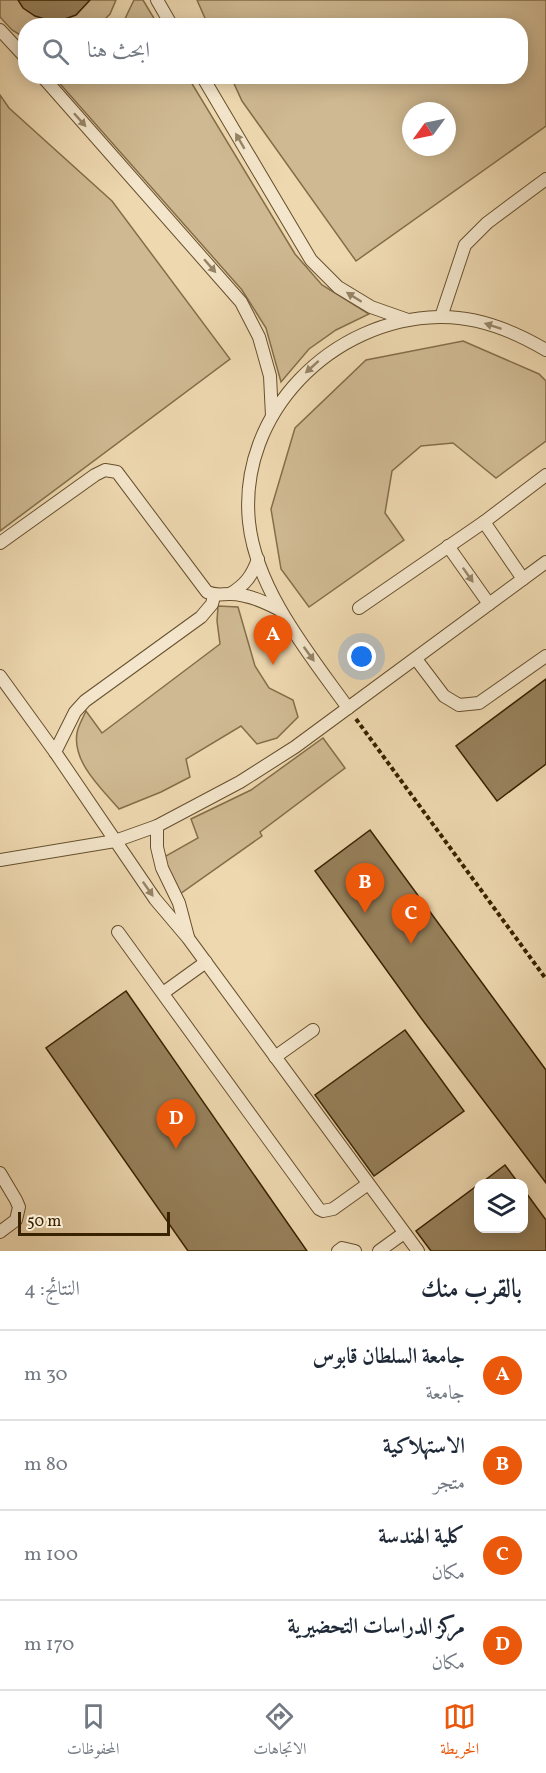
<!DOCTYPE html>
<html lang="ar">
<head>
<meta charset="utf-8">
<style>
  :root { --surface:#fff; --page:#f6f6f7; --text:#1f2937; --muted:#747a83; --line:#e0e1e3; --accent:#ea580c }
  body { margin:0; font-family:Vollkorn,Amiri,serif; background:var(--page); color:var(--text); direction:rtl }
  .controls { position:absolute; right:18px; bottom:18px; display:grid; overflow:hidden; border-radius:12px; box-shadow:0 3px 15px #0003 }
  .controls button { width:54px; height:54px; display:grid; place-items:center; padding:0; border:0; border-bottom:2px solid var(--line); background:var(--surface); color:var(--text); font:30px sans-serif }
  .compass { position:absolute; left:402px; top:102px; width:54px; height:54px; border-radius:50%; background:var(--surface); box-shadow:0 3px 15px #0003; rotate:237deg }
  .scale { position:absolute; left:18px; bottom:15px; width:152px; box-sizing:border-box; padding-left:6px; border:3px solid #392200; border-top:0; font-size:16px; line-height:21px; white-space:nowrap; color:#392200; -webkit-text-stroke:4px #f4e6cc; paint-order:stroke }
  .you { position:absolute; left:362px; top:657px; width:21px; height:21px; margin:-15px; border:4px solid #fff; border-radius:50%; background:#1a73e8; box-shadow:0 0 0 9px #1a73e833 }
  .badge { display:grid; place-items:center; width:39px; height:39px; border-radius:50%; background:var(--accent); color:#fff; font-size:20px; font-weight:700 }
  .pin { position:absolute; translate:-50% -50px; filter:drop-shadow(0 2px 3px #0008) }
  .pin::after { content:''; position:absolute; top:32px; width:21px; height:18px; background:inherit; clip-path:polygon(0 0,100% 0,50% 100%) }
  .list { margin:0; padding:0; list-style:none }
  h2 { display:flex; justify-content:space-between; align-items:center; height:78px; margin:0; padding:0 24px; font-size:26px }
  h2 small { font-size:20px; font-weight:400; color:var(--muted) }
  .list li { display:grid; grid-template-columns:39px 1fr auto; gap:18px; align-items:center; box-sizing:border-box; height:90px; padding:0 24px; border-top:2px solid var(--line) }
  .list b { display:block; font-size:22px; white-space:nowrap }
  .list p { margin:0; font-size:20px; white-space:nowrap; color:var(--muted) }
  .list em { font-size:20px; font-style:normal; color:var(--muted) }
  .icon { flex:none; width:33px; height:33px; fill:none; stroke:currentColor; stroke-width:2; stroke-linecap:round; stroke-linejoin:round }
  .map { position:relative; flex:none; width:546px; height:1251px; overflow:hidden; direction:ltr }
  .search { position:absolute; background:var(--surface); box-shadow:0 3px 15px #0003; left:18px; right:18px; top:18px; height:66px; display:flex; align-items:center; gap:15px; box-sizing:border-box; padding:0 21px; border-radius:24px; color:var(--muted); font-size:22px }
  .sheet { height:438px; background:var(--surface) }
  nav { display:flex; justify-content:space-around; align-items:center; box-sizing:border-box; height:84px; border-top:2px solid var(--line); background:var(--surface); font-size:16px; color:var(--muted) }
  nav a { display:grid; justify-items:center; gap:3px }
  nav .on { color:var(--accent) }
  .map>svg:first-child { display:block }
</style>
</head>
<body>
<div class="map">
<svg width="546" height="1251" viewBox="0 0 546 1251">
  <rect width="100%" height="100%" fill="#eed8b0"/>
  <filter id="stains"><feTurbulence type="fractalNoise" baseFrequency=".00333" numOctaves="4"/><feColorMatrix values="0 0 0 0 .2 0 0 0 0 .09 0 0 0 0 .02 0 0 0 .5 -.17"/></filter>
  <radialGradient id="worn" r=".72"><stop offset=".6" stop-color="#630" stop-opacity="0"/><stop offset="1" stop-color="#630" stop-opacity=".3"/></radialGradient>
  <!-- green -->
  <g fill="#cfb992" stroke="#846e49" stroke-width="1.5" fill-rule="evenodd">
    <polygon points="0,0 116,0 110,14 99,25 26,26 25,38 12,30 0,17"/>
    <polygon points="134,0 143,0 158,25 122,25"/>
    <path d="M197 0H546V126L356 261 242 101 231 77 520 76V26L208 25ZM411 111H447V147H411Z"/>
    <polygon points="54,77 188,77 295,254 322,285 369,314 336,330 309,349 281,382 266,328 242,290"/>
    <polygon points="0,95 9,108 112,201 230,359 0,531"/>
    <polygon points="463,341 539,374 546,381 546,441 496,478 453,443 421,446 392,471 385,513 404,540 309,607 281,569 271,509 295,428 366,360"/>
    <path d="M218 606 238 607 255 666 269 688 293 700 298 717 277 738 257 744 241 726 186 759 190 777 161 792 119 809C102 789 72 762 77 733 78 726 83 718 86 711L102 733 220 644 217 621Z"/>
    <polygon points="323,738 345,768 260,832 262,836 177,896 164,857 198,838 191,819 251,790"/>
  </g>
  <!-- building -->
  <g fill="#97815c" stroke="#392200" stroke-width="1.5">
    <polygon points="18,0 90,0 76,15 62,20 48,20 35,16 23,8"/>
    <polygon points="546,679 546,764 497,801 456,746"/>
    <polygon points="370,830 546,1070 546,1183 421,1018 315,871"/>
    <polygon points="126,991 307,1251 188,1251 46,1048"/>
    <polygon points="405,1030 464,1111 374,1176 315,1095"/>
    <polygon points="505,1165 519,1184 480,1184"/>
    <polygon points="478,1185 478,1228 524,1228 524,1190 546,1220 546,1251 431,1251 416,1231"/>
  </g>
  <g fill="none" stroke-linecap="round" stroke-linejoin="round">
    <!-- service casing -->
    <g stroke="#66502c" stroke-width="14">
      <g id="service">
        <polyline points="157,0 172,26"/>
        <polyline points="0,30 26,58"/>
        <polyline points="42,76 241,302 259,337 270,376 272,416"/>
        <polyline points="202,76 311,260 338,287 371,307 408,320"/>
        <polyline points="441,317 465,245 487,223 546,179"/>
        <polyline points="484,522 523,579"/>
        <path d="M0 543 95 475 105 470 117 472 207 592C216 596 221 594 230 594 248 594 265 602 280 610"/>
        <polyline points="448,546 489,604"/>
        <path d="M230 594C245 585 252 576 258 559"/>
        <polyline points="359,608 484,522 546,475"/>
        <polyline points="416,659 444,696 459,705 479,703 546,656"/>
        <polyline points="0,676 55,752 155,899 188,938 418,1251"/>
        <path d="M348 708C310 655 256 590 249 522 238 413 332 319 439 317 478 316 514 331 546 350"/>
        <polyline points="55,752 75,712 85,701 201,617 212,604 214,596"/>
        <polyline points="157,826 157,847 162,868 179,903 188,937"/>
        <polyline points="0,860 115,841 157,826 240,782 295,747 546,562"/>
        <polyline points="118,932 319,1209 323,1211 333,1209 368,1184"/>
        <polyline points="163,993 206,962"/>
        <polyline points="275,1057 313,1030"/>
        <polyline points="0,1173 16,1200 19,1207 16,1220 0,1232"/>
        <polyline points="338,1251 342,1248 355,1251"/>
        <polyline points="379,1251 404,1233"/>
      </g>
    </g>
    <!-- path -->
    <polyline stroke="#392200" stroke-width="4" stroke-dasharray="4.5 3" stroke-linecap="butt" points="356,719 546,979"/>
    <!-- service -->
    <use href="#service" stroke="#f4e6cc" stroke-width="12"/>
  </g>
  <!-- one-way arrows -->
  <defs><path id="oneway-solid" d="M-6-.8H1V-3.2L6.5 0L1 3.2V.8H-6Z" transform="scale(1.5)"/></defs>
  <g fill="#968466">
    <use href="#oneway-solid" transform="translate(80 120) rotate(48)"/>
    <use href="#oneway-solid" transform="translate(240 141) rotate(-120)"/>
    <use href="#oneway-solid" transform="translate(210 266) rotate(49)"/>
    <use href="#oneway-solid" transform="translate(354 297) rotate(-148)"/>
    <use href="#oneway-solid" transform="translate(493 326) rotate(-162)"/>
    <use href="#oneway-solid" transform="translate(312 367) rotate(138)"/>
    <use href="#oneway-solid" transform="translate(468 575) rotate(55)"/>
    <use href="#oneway-solid" transform="translate(309 654) rotate(54)"/>
    <use href="#oneway-solid" transform="translate(148 889) rotate(55)"/>
  </g>
  <rect width="100%" height="100%" filter="url(#stains)"/>
  <rect width="100%" height="100%" fill="url(#worn)"/>
</svg>
<div class="controls">
<button><svg class="icon" aria-label="layers" viewBox="0 0 24 24"><path d="M12 4l9 5-9 5-9-5zM3 14l9 5 9-5"/></svg></button>
</div>
<svg class="compass" viewBox="-18 -18 36 36"><path d="M0-13l5 13h-10z" fill="#e53935"/><path d="M0 13l5-13h-10z" fill="#747a83"/></svg>
<div class="scale">50 m</div>
<div class="you"></div>
<div class="pin badge" style="left:273px;top:665px">A</div>
<div class="pin badge" style="left:365px;top:913px">B</div>
<div class="pin badge" style="left:411px;top:944px">C</div>
<div class="pin badge" style="left:176px;top:1149px">D</div>
<div class="search"><svg class="icon" aria-label="search" viewBox="0 0 24 24"><circle cx="10" cy="10" r="6"/><path d="M15 15l6 6"/></svg>ابحث هنا</div>
</div>
<section class="sheet">
<h2>بالقرب منك<small>النتائج: 4</small></h2>
<ul class="list">
<li><span class="badge">A</span><div><b>جامعة السلطان قابوس</b><p>جامعة</p></div><em>30 m</em></li>
<li><span class="badge">B</span><div><b>الاستهلاكية</b><p>متجر</p></div><em>80 m</em></li>
<li><span class="badge">C</span><div><b>كلية الهندسة</b><p>مكان</p></div><em>100 m</em></li>
<li><span class="badge">D</span><div><b>مركز الدراسات التحضيرية</b><p>مكان</p></div><em>170 m</em></li>
</ul>
</section>
<nav>
<a class="on"><svg class="icon" aria-label="map" viewBox="0 0 24 24"><path d="M3 6l6-2 6 2 6-2v14l-6 2-6-2-6 2zM9 4v14M15 6v14"/></svg>الخريطة</a>
<a><svg class="icon" aria-label="directions" viewBox="0 0 24 24"><path d="M12 3l9 9-9 9-9-9zM9 14v-3h6M13 9l2 2-2 2"/></svg>الاتجاهات</a>
<a><svg class="icon" aria-label="saved" viewBox="0 0 24 24"><path d="M7 4h10v16l-5-4-5 4z"/></svg>المحفوظات</a>
</nav>
</body>
</html>
